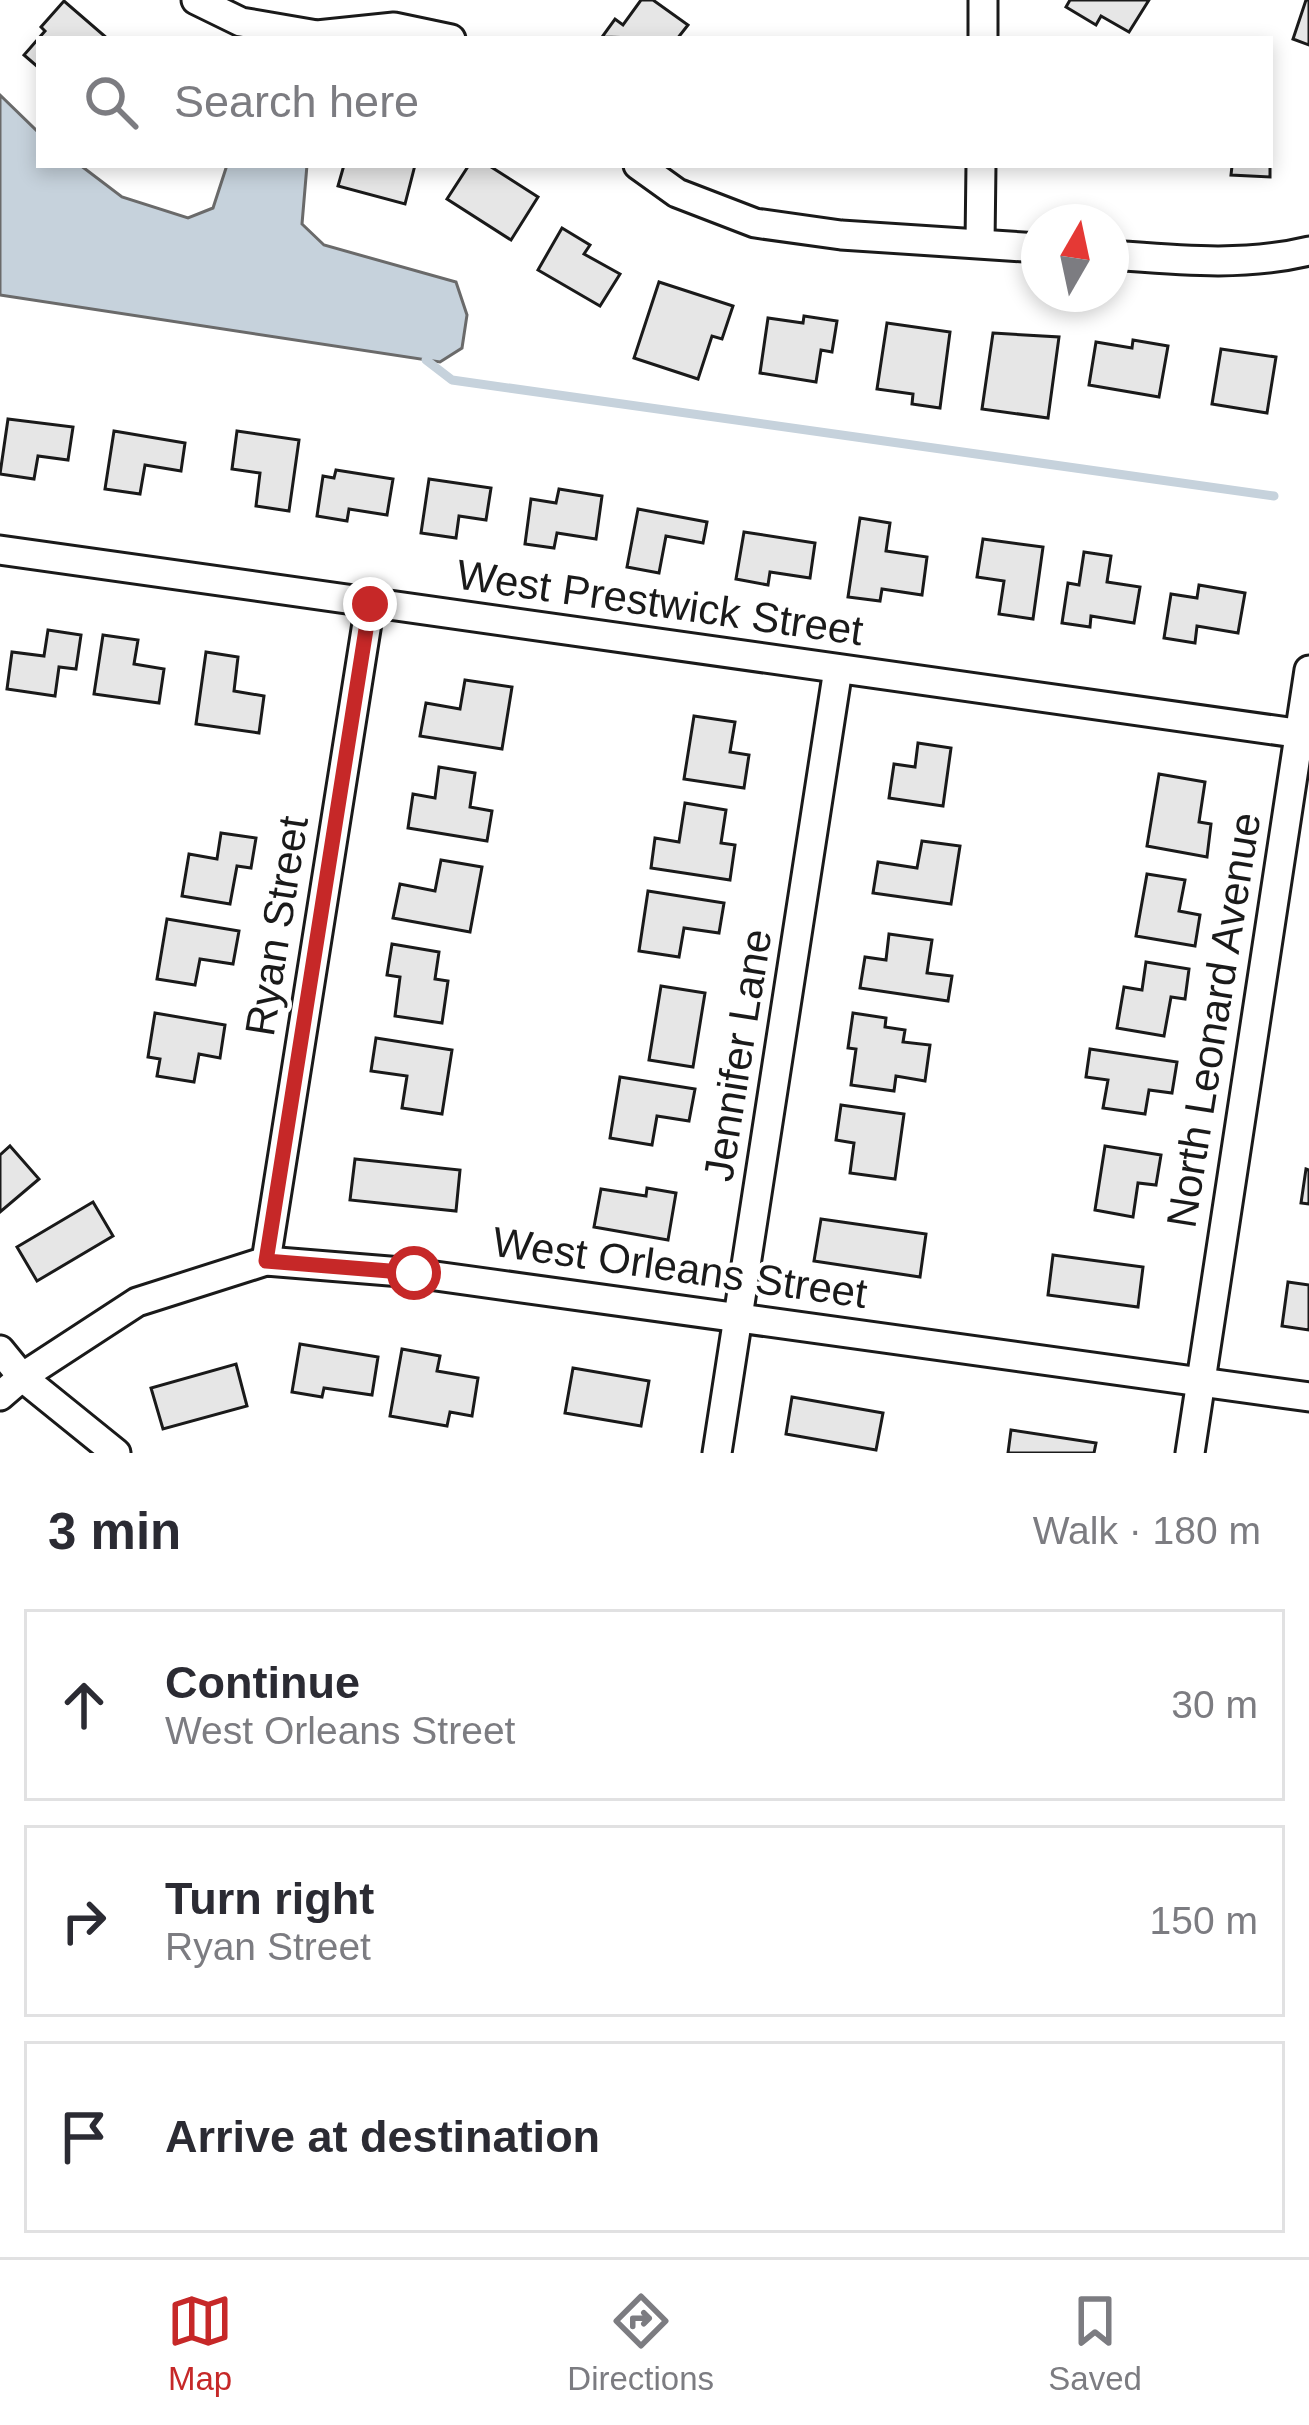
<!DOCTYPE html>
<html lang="en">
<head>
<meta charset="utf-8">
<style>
  :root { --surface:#fff; --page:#f7f7f7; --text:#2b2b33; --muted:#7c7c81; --line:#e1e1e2; --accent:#c62828 }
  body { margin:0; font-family:Arial,sans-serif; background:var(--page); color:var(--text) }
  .compass { position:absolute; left:1021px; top:204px; width:108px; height:108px; border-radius:50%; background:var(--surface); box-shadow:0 6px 18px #0003; rotate:9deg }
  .stop { position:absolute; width:36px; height:36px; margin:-27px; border:9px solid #c62828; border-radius:50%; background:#fff }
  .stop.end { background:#c62828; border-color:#fff; box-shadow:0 3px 12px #0008 }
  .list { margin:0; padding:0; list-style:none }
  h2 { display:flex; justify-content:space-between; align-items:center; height:156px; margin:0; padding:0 48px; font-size:51px }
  h2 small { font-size:39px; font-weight:400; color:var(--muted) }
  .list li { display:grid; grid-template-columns:78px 1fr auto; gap:36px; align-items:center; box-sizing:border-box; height:192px; margin:0 24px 24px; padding:0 24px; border:3px solid var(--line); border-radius:0px }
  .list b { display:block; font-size:45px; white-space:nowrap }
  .list p { margin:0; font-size:39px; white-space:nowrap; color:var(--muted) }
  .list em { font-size:39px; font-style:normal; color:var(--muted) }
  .icon { flex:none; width:66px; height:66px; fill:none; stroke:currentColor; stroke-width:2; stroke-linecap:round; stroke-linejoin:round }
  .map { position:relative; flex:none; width:1309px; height:1453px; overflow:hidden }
  .search { position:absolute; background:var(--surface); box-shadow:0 6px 18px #0003; left:36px; right:36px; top:36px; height:132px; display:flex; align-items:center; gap:30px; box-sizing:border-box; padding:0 42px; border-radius:0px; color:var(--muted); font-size:45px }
  .sheet { height:804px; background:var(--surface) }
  nav { display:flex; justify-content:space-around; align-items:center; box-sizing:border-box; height:168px; border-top:3px solid var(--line); background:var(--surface); font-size:33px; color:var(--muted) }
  nav a { display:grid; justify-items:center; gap:6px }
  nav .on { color:var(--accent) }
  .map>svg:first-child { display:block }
</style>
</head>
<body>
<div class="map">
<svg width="1309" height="1453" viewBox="0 0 1309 1453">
  <rect width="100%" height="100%" fill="#fff"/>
  <!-- water -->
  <polygon fill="#c6d2dc" stroke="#6a6a6a" stroke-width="3" points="0,95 39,133 39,165 80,165 122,197 188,218 213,208 227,165 307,165 302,224 324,245 456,282 467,315 462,348 440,362 0,295"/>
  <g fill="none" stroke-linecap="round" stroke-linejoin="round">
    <!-- stream -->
    <polyline stroke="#c6d2dc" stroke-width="9" points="426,360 452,380 1274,496"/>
  </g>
  <!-- building -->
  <g fill="#e6e6e6" stroke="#1a1a1a" stroke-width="3">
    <polygon points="641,0 653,0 688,25 677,39 602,37 615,19 623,25"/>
    <polygon points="1070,0 1149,0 1129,32 1101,16 1096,25 1066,7"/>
    <polygon points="1306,0 1309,0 1309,45 1293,39"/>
    <polygon points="64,1 108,39 39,39 39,68 24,55 45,31 41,27"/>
    <polygon points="1270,125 1270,177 1231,175 1232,166 1217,165 1270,165"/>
    <polygon points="344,165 415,165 405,204 338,186"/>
    <polygon points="469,165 488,165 538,197 511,240 447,199"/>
    <polygon points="562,228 590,245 584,254 620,274 600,306 538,270"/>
    <polygon points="659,282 733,306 722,339 712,336 698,379 634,358"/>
    <polygon points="804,316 837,321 832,352 821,350 816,382 760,373 768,318 803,323"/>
    <polygon points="887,323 950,332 940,408 912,404 913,394 877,389"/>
    <polygon points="993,333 1059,337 1048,418 982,409"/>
    <polygon points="1133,340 1168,346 1159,397 1089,385 1096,342 1132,348"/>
    <polygon points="1221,349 1276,357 1267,413 1212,404"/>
    <polygon points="8,419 73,427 68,460 38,456 34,479 0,474"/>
    <polygon points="114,431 185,443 181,471 145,465 140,494 105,489"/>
    <polygon points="237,431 299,440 289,511 256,506 260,473 232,469"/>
    <polygon points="336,470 393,479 387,515 349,509 347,521 317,516 323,476 334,478"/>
    <polygon points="429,479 491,488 486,520 459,516 456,538 421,533"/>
    <polygon points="559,489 602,496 596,539 557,533 554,548 525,544 531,499 556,503"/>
    <polygon points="638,509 707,522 703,543 666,536 659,573 627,567"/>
    <polygon points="860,518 890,523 886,551 927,557 922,595 882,589 880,601 848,597"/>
    <polygon points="744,532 815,543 810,578 770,572 768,585 736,579"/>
    <polygon points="983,539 1043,547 1033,619 999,614 1004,581 977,577"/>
    <polygon points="1084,552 1111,556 1107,582 1140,587 1134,623 1091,616 1090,627 1062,623 1068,583 1079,585"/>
    <polygon points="1199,585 1245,593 1238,633 1197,626 1195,643 1164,638 1171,594 1197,598"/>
    <polygon points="48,630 81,635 76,669 59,667 55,696 7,689 12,652 44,656"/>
    <polygon points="103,635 138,640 134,664 164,669 159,703 94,694"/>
    <polygon points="206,652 238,657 234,691 264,696 259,733 196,724"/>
    <polygon points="465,680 512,687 502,749 420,736 426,703 460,709"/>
    <polygon points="694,716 735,722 730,752 749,755 744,788 684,779"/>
    <polygon points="918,743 951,748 943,806 889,798 894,764 915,767"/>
    <polygon points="439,767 475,773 470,807 492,811 487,841 408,828 413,794 435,798"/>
    <polygon points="1159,774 1205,782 1199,822 1211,824 1207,857 1147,846"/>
    <polygon points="685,803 726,810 721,843 735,845 730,880 651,868 655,838 679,842"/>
    <polygon points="221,833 256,838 251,868 237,866 230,904 182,896 189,854 217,859"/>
    <polygon points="922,841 960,846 951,904 873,893 878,862 917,868"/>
    <polygon points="441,860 482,867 470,932 393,918 400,884 435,891"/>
    <polygon points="1147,874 1185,880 1179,911 1200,915 1195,946 1136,936"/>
    <polygon points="648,891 724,903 719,933 684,928 679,957 639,951"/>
    <polygon points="167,919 239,931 233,964 200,959 195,985 157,979"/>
    <polygon points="889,934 932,940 927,973 952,976 948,1001 860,988 865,957 886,960"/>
    <polygon points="392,944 439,952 435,979 448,981 442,1023 395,1016 400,977 387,975"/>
    <polygon points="1146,962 1189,969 1185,999 1171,997 1164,1036 1117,1028 1124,987 1142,990"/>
    <polygon points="661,986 705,993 693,1067 649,1060"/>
    <polygon points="155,1013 225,1025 220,1058 199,1054 194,1082 157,1076 160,1059 148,1057"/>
    <polygon points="853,1013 886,1018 885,1027 905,1030 903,1042 930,1045 925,1081 896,1076 894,1091 851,1085 856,1049 848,1048"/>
    <polygon points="376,1038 452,1050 442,1114 402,1108 407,1076 371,1071"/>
    <polygon points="1090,1049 1177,1062 1172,1093 1149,1090 1145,1114 1103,1108 1108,1080 1086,1077"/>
    <polygon points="620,1077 695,1089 689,1121 657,1116 652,1145 610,1138"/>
    <polygon points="841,1105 904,1114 895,1179 850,1173 854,1143 836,1140"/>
    <polygon points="10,1146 39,1179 0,1212 0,1155"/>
    <polygon points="1105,1146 1161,1155 1156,1185 1138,1183 1133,1217 1095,1210"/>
    <polygon points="355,1159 460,1170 456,1211 350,1200"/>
    <polygon points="1306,1169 1309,1170 1309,1204 1301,1203"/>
    <polygon points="647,1188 676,1193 668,1240 594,1227 601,1189 646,1196"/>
    <polygon points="93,1202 113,1236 37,1281 17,1247"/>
    <polygon points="821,1219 926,1234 920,1277 814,1261"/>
    <polygon points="1053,1255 1143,1267 1138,1307 1048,1295"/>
    <polygon points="1288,1282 1309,1285 1309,1330 1282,1326"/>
    <polygon points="300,1344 378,1357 372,1395 324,1388 322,1397 292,1392"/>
    <polygon points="402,1349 440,1356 437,1371 478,1378 472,1416 450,1412 447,1426 390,1416"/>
    <polygon points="236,1364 247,1406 163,1429 151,1388"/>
    <polygon points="573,1368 649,1381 641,1426 565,1413"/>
    <polygon points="792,1397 883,1413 876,1450 786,1434"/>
    <polygon points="1011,1430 1096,1443 1094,1453 1008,1453"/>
  </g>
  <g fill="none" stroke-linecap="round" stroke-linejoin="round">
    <!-- minor casing -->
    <g stroke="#1a1a1a" stroke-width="33">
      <g id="minor">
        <polyline points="196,0 241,22 317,35 394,27 451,39"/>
        <polyline points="983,39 983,0"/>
        <polyline points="638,165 677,193 755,223 841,235 1039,248"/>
        <polyline points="980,243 981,165"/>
        <path d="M1111 255C1178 260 1243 267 1309 251"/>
        <polyline points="0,550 1309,735"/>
        <polyline points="266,1261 370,604"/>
        <polyline points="0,1350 22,1377 116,1453"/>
        <polyline points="0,1396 22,1377 137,1302 266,1261 414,1273 1309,1397"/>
        <polyline points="717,1453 838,669"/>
        <polyline points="1190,1453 1309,670"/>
      </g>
    </g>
    <!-- minor -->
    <use href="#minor" stroke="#fff" stroke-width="27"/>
  </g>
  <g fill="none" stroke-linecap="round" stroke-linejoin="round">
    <!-- route -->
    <polyline stroke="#c62828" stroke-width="15" points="370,604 266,1261 414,1273"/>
  </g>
  <g text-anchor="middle" stroke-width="9" stroke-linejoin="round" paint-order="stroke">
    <!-- street labels -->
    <g font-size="42" fill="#1a1a1a" stroke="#fff">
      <text transform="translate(660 602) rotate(8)" y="15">West Prestwick Street</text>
      <text transform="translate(276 926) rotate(-81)" y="15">Ryan Street</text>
      <text transform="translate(1213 1020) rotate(-81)" y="15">North Leonard Avenue</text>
      <text transform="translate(737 1055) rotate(-81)" y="15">Jennifer Lane</text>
      <text transform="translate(680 1267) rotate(8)" y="15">West Orleans Street</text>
    </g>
  </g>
</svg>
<svg class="compass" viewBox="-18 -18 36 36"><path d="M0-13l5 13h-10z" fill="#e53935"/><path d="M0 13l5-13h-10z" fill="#7c7c81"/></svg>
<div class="stop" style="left:414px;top:1273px"></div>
<div class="stop end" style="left:370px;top:604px"></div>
<div class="search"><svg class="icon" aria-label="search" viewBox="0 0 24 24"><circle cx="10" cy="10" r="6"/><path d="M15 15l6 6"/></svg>Search here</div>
</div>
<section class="sheet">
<h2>3 min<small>Walk · 180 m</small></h2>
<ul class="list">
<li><svg class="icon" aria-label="ahead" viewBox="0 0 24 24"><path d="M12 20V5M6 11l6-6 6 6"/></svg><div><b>Continue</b><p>West Orleans Street</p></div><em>30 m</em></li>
<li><svg class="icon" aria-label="right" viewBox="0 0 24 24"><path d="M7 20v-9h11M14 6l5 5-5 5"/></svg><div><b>Turn right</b><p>Ryan Street</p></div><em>150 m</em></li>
<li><svg class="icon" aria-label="arrive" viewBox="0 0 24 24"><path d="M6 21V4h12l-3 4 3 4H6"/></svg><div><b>Arrive at destination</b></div></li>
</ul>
</section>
<nav>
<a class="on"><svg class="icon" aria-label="map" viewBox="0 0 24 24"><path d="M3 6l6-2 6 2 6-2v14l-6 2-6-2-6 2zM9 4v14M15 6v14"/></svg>Map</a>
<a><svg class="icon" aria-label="directions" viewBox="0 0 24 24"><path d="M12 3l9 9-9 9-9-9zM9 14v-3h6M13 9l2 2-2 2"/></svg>Directions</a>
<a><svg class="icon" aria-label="saved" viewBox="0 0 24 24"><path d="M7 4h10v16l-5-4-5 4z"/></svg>Saved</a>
</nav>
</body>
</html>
